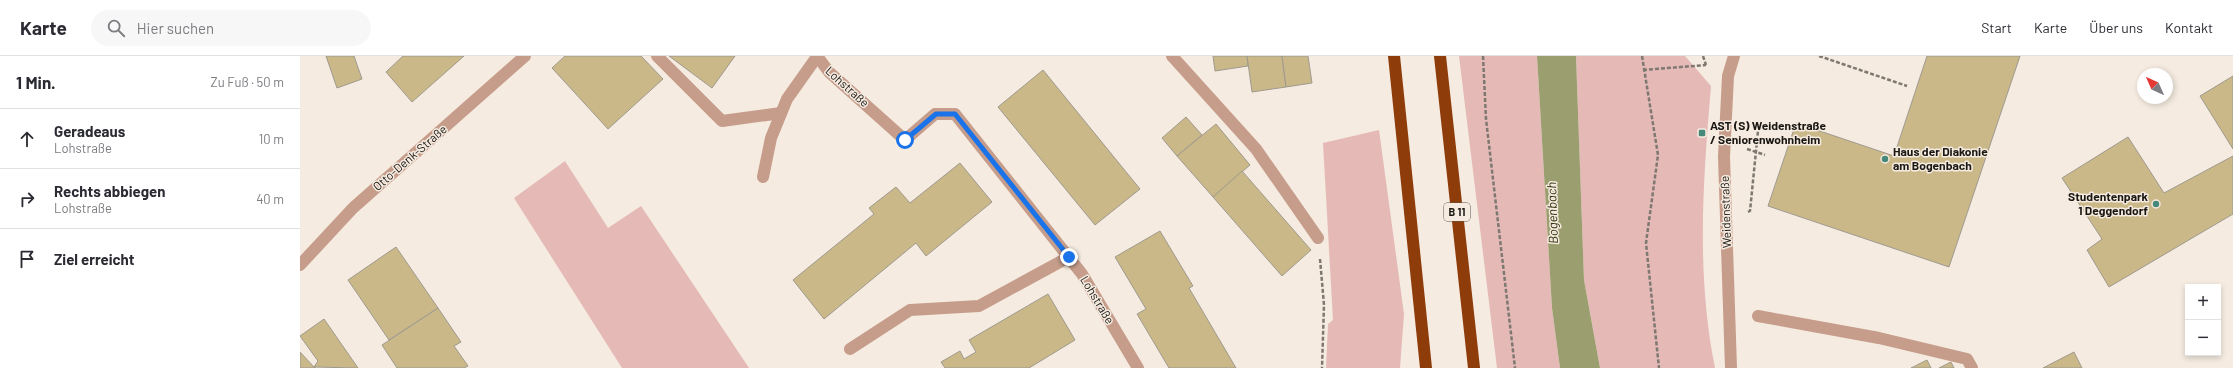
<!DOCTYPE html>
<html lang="de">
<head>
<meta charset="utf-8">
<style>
  :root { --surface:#fff; --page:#f7f7f7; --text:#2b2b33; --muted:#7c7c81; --line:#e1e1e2 }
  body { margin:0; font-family:Barlow,sans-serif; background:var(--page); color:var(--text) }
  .controls { position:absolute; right:12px; bottom:12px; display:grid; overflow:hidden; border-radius:0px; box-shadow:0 2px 6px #0003 }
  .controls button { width:36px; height:36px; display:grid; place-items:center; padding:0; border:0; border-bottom:1px solid var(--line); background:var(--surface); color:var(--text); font:20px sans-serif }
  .compass { position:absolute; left:1837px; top:12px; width:36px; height:36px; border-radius:50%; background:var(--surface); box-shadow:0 2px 6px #0003; rotate:315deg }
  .stop { position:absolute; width:12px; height:12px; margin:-9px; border:3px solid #1a73e8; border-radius:50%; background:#fff }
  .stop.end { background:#1a73e8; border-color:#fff; box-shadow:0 1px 4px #0008 }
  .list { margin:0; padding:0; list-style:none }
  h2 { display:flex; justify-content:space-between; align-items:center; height:52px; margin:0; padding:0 16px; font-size:17px }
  h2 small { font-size:13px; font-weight:400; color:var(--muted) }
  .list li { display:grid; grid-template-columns:26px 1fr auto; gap:12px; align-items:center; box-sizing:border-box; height:60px; padding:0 16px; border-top:1px solid var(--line) }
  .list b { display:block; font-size:15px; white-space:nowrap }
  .list p { margin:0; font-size:13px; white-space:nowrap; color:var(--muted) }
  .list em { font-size:13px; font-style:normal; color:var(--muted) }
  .icon { flex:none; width:22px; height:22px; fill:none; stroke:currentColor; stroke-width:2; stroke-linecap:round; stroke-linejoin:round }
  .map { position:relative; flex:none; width:1933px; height:312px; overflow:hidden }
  header { display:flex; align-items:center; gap:24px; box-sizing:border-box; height:56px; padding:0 20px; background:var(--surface); border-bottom:1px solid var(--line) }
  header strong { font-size:19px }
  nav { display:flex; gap:22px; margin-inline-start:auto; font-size:14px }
  .search { width:280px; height:36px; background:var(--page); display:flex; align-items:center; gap:10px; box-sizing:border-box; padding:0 14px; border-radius:22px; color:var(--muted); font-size:15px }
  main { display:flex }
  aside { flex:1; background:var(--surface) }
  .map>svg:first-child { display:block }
</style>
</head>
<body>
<header>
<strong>Karte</strong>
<div class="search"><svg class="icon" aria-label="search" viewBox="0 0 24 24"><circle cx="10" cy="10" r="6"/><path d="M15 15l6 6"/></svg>Hier suchen</div>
<nav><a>Start</a><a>Karte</a><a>Über uns</a><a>Kontakt</a></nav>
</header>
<main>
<aside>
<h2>1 Min.<small>Zu Fuß · 50 m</small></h2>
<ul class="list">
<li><svg class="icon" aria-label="ahead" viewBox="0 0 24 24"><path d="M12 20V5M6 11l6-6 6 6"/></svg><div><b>Geradeaus</b><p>Lohstraße</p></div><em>10 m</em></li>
<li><svg class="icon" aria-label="right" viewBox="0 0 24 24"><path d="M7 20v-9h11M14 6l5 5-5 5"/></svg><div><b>Rechts abbiegen</b><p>Lohstraße</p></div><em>40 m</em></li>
<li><svg class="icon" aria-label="arrive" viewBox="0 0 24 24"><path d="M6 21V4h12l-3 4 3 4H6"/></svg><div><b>Ziel erreicht</b></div></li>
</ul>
</aside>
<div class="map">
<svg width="1933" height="312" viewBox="0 0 1933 312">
  <rect width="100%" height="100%" fill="#f5ebe0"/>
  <!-- green -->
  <g fill="#e4b9b6">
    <polygon points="1159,0 1237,0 1252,252 1260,312 1197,312"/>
    <path d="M1276 0H1385L1411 30C1403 126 1396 217 1415 312H1300L1284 224Z"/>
    <polygon points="1079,74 1104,258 1100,312 1026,312 1028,268 1033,264 1023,87"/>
    <polygon points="265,105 308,172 341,150 449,312 322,312 214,142"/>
  </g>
  <!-- water -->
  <polygon fill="#9b9e6f" points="1237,0 1276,0 1284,224 1300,312 1260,312 1252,252"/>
  <!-- building -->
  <g fill="#cab889" stroke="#9f9a8e">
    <polygon points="26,0 54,0 62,23 37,32"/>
    <polygon points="103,0 164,0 112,46 86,16"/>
    <polygon points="265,0 341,0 363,23 308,73 252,12"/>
    <polygon points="369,0 435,0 412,32"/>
    <polygon points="913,0 947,0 948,10 915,15"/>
    <polygon points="947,0 982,0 986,31 952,36"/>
    <polygon points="982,0 1008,0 1012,27 986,31"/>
    <polygon points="1627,0 1720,0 1649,211 1468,150 1496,67 1594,100"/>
    <polygon points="743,14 840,133 795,169 698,51"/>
    <polygon points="1933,20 1933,93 1900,40"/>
    <polygon points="886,61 902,79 877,100 862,82"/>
    <polygon points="916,68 950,109 913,141 877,100"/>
    <polygon points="1828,81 1864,137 1933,100 1933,158 1809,231 1787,194 1802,183 1762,122"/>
    <polygon points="660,107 692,146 626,200 616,187 524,263 493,224 574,158 569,152 596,131 610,147"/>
    <polygon points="942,115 1011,194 982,220 913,141"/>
    <polygon points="860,175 893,230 889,232 936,312 869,312 837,258 846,253 815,201"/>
    <polygon points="96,191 138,252 89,284 48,224"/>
    <polygon points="748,238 775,284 729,312 645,312 641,306 660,295 664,303 676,296 669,284"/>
    <polygon points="138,252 161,286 154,290 168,310 164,312 97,312 82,289"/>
    <polygon points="24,263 58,312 14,311 18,305 0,280"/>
    <polygon points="0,296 14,311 16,312 0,312"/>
    <polygon points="1774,296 1782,312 1743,312"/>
    <polygon points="1627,304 1631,312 1611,312"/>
    <polygon points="1651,306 1654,312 1639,312"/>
  </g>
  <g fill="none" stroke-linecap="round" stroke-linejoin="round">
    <!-- path -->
    <g stroke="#7e7871" stroke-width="2.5" stroke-dasharray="4 2" stroke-linecap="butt">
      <polyline points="1183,0 1186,63 1215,312"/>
      <polyline points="1342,0 1358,99 1346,187 1359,312"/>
      <polyline points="1403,0 1406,9"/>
      <polyline points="1519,0 1607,30"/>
      <polyline points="1343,14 1406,9"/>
      <polyline points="1447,93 1465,99"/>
      <polyline points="1448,156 1450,155 1458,75"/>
      <polyline points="1020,203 1024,249 1022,312"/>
    </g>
    <!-- minor -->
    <g stroke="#c69c8a" stroke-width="12">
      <polyline points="357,0 422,65 481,57"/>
      <polyline points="517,0 529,16 605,84 635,58 655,58 782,218 838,312"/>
      <polyline points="872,0 956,93 1018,182"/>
      <polyline points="463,121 471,82 487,43 516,2"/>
      <polyline points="0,209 53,152 225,0"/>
      <polyline points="1458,260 1579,282 1667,303 1672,312"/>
      <polyline points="550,293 610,254 679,250 769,201"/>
      <polyline points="1431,312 1424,101 1428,20 1434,0"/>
    </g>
    <!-- highway -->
    <g stroke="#8f3c0b" stroke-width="12">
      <polyline points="1094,0 1126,312"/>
      <polyline points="1140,0 1174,312"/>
    </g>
  </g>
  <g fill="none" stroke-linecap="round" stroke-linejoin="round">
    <!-- route -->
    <polyline stroke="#1a73e8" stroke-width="5" points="605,84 636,58 655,58 769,201"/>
  </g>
  <!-- markers -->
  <g fill="#468879" stroke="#f5ebe0" stroke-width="1.5">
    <rect x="1398" y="73" width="8" height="8" rx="2"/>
    <circle cx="1585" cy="103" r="4"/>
    <circle cx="1856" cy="148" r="4"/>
  </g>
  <g text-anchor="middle" stroke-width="3" stroke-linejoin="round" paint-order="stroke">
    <!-- shield labels -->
    <rect fill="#f5ebe0" stroke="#5c5750" stroke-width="1" x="1144" y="147" width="26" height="18" rx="3"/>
    <g font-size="11" font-weight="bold" fill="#1a1713">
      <text x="1157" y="160">B 11</text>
    </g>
    <!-- street labels -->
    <g font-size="12" fill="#1a1713" stroke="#f5ebe0">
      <text transform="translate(547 31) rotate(42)" y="4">Lohstraße</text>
      <text transform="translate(110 102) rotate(-41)" y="4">Otto-Denk-Straße</text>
      <text transform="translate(1426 156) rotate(-92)" y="4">Weidenstraße</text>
      <text transform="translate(797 244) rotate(59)" y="4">Lohstraße</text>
    </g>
    <!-- poi labels -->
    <g font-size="12" font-weight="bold" fill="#1a1713" stroke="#f5ebe0" text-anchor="start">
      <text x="1410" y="74">AST (S) Weidenstraße<tspan x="1410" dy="14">/ Seniorenwohnheim</tspan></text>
      <text x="1593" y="100">Haus der Diakonie<tspan x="1593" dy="14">am Bogenbach</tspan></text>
      <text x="1848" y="145" text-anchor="end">Studentenpark<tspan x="1848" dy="14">1 Deggendorf</tspan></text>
    </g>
    <!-- water labels -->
    <g font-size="13" font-style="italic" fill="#30310a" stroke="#f5ebe0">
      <text transform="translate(1252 157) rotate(-92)" y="5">Bogenbach</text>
    </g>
  </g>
</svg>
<div class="controls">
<button>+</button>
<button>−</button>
</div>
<svg class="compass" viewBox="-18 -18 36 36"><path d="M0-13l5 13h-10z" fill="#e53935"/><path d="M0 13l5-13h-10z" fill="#7c7c81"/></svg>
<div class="stop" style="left:605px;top:84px"></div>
<div class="stop end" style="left:769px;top:201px"></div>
</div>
</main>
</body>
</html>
